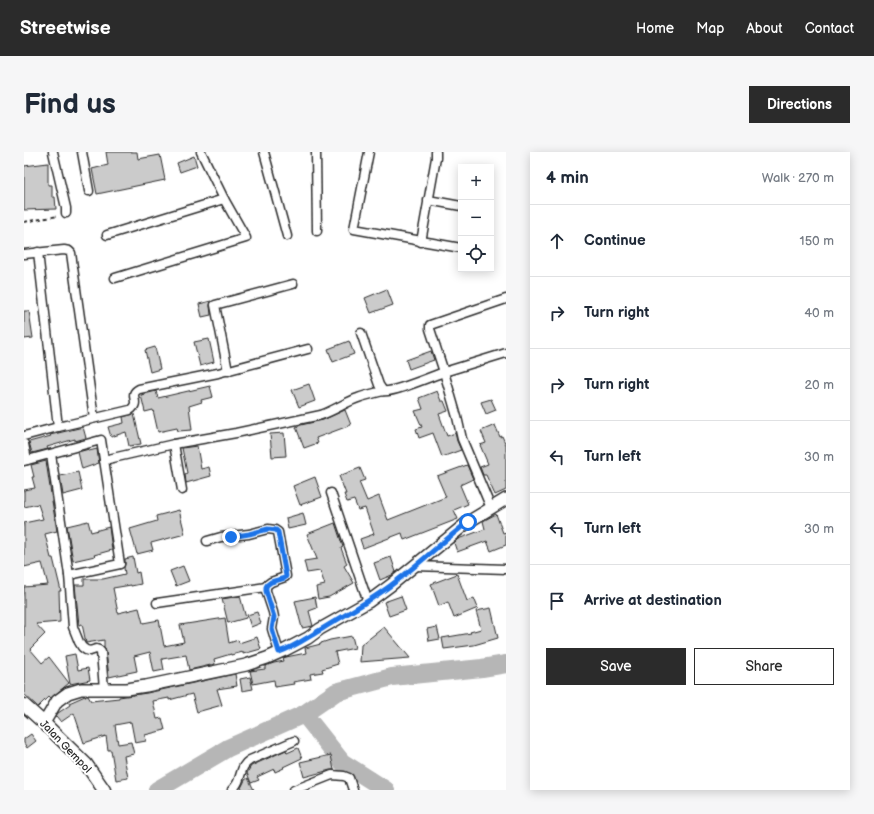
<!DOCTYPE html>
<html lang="en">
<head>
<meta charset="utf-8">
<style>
  :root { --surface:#fff; --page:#f6f6f7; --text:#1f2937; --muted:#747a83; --line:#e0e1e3; --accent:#2b2b2b }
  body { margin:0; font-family:"Balsamiq Sans",sans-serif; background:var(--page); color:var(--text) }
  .controls { position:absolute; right:12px; top:12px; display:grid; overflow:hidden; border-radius:0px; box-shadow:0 2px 10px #0003 }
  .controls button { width:36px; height:36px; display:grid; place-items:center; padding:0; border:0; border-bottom:1px solid var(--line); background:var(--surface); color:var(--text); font:20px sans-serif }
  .stop { position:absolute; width:12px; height:12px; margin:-9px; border:3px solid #1a73e8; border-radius:50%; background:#fff }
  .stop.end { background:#1a73e8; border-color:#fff; box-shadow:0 1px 4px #0008 }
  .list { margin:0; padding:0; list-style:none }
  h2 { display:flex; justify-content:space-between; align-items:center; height:52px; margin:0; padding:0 16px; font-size:17px }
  h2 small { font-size:13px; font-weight:400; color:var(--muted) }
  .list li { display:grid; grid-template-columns:26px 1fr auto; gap:12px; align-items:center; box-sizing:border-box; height:72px; padding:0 16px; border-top:1px solid var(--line) }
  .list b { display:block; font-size:15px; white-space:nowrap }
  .list em { font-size:13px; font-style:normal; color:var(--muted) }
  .actions { display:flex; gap:8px; padding:12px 16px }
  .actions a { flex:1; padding:9px 0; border:1px solid var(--accent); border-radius:0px; text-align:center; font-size:14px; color:var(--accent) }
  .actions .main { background:var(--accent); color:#fff }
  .icon { flex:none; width:22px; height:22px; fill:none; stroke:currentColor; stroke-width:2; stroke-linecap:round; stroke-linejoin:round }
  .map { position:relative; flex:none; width:482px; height:638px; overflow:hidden; border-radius:0px }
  header { display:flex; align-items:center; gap:24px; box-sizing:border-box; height:56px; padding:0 20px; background:var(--accent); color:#fff }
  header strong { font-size:19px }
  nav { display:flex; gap:22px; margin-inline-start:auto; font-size:14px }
  .intro { display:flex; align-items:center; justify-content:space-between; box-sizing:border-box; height:96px; padding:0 24px }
  h1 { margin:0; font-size:28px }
  .button { padding:10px 18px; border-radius:0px; background:var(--accent); color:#fff; font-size:14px; font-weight:700 }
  main { display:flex; gap:24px; padding:0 24px }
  aside { flex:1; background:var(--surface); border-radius:0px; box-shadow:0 2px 10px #0003 }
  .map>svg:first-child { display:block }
</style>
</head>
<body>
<header>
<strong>Streetwise</strong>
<nav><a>Home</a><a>Map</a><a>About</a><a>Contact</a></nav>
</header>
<div class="intro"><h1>Find us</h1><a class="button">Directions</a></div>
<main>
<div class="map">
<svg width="482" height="638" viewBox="0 0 482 638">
  <rect width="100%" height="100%" fill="#fff"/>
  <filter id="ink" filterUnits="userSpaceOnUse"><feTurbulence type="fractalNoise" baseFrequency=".025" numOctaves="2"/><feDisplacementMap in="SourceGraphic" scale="8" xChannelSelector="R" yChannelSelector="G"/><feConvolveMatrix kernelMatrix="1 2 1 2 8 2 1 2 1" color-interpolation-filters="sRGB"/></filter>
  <g filter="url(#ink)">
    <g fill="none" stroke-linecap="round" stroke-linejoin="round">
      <!-- river -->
      <g stroke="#b6b6b6" stroke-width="18">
        <polyline points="280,562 312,540 368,525 458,516 482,512"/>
        <polyline points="133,638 204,596 280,562 318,610 362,638"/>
      </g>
    </g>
    <!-- building -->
    <g fill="#cbcbcb" stroke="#2b2b2b">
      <polygon points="82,0 113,0 114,7 136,3 141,28 73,42 68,17 84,13"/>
      <polygon points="170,4 173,14 156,20 153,11"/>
      <polygon points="24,11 24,33 28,33 28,45 31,45 32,57 0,58 0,14"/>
      <polygon points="363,137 369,153 347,161 341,146"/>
      <polygon points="187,149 186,154 187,163 178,165 175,152"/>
      <polygon points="0,159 5,159 9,186 0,187"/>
      <polygon points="185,187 190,210 176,214 170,190"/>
      <polygon points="325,189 330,202 309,210 304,197"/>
      <polygon points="131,195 136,217 126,220 121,198"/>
      <polygon points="407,199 410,208 385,217 382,208"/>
      <polygon points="285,232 291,249 275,255 268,238"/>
      <polygon points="186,234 189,245 177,248 178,250 165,254 168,278 154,279 153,276 134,280 129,258 121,260 117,243 132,239 134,246"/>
      <polygon points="413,239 417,249 420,249 424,259 415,262 423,284 431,281 433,289 437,298 418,305 409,281 395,286 392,277 398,275 391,259 399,257 395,246"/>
      <polygon points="467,247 472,258 462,262 457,250"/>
      <polygon points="321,258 327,273 292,286 294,291 280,296 272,275 277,273 299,268"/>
      <polygon points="110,262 117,292 105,294 102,280 87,285 84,275 100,271 99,265"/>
      <polygon points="471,273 476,285 478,284 482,293 482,338 471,343 462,323 459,323 456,315 464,312 456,293 462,291 457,279"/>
      <polygon points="59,275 62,286 51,289 51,287 23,295 24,297 8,301 5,290 27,284 26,283"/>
      <polygon points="260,281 262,304 248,305 246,282"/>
      <polygon points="173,294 177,317 185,315 187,324 162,331 161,322 163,321 158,296"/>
      <polygon points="65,297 65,299 73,297 75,311 58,317 54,300"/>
      <polygon points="22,309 28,349 33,379 21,382 27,406 29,406 37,439 35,439 36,470 12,472 21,482 6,497 18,511 25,505 45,531 27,546 25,544 14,555 0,542 0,435 24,433 18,411 0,415 0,371 19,367 14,352 0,355 0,338 11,336 8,325 10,325 7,313"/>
      <polygon points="443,313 449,327 436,333 444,352 430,358 434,367 380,388 378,381 339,396 336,387 350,382 341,356 334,358 330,348 323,350 320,342 322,342 315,324 336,316 341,328 335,330 343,349 355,344 364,368 422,345 413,324"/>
      <polygon points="54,320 58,338 39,343 36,324"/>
      <polygon points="291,325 298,345 276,353 269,334"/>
      <polygon points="155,358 161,382 127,391 129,398 113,402 106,377 133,369 132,364"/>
      <polygon points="279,361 282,373 264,377 262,366"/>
      <polygon points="472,362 479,381 482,380 482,393 467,399 463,389 433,400 430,391 434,387 461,377 459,369"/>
      <polygon points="64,369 67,380 85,375 88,398 70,403 71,404 49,409 43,374"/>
      <polygon points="311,371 319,395 317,396 323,412 320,414 330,431 305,445 294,447 292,435 301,433 296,419 283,421 280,409 293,407 283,382"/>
      <polygon points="109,405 112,421 115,420 117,432 107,434 107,433 89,436 94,461 115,456 119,471 135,468 140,494 160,490 156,473 201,466 205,491 214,488 215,491 233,485 237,497 219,502 219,500 207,503 207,502 190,507 191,512 165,518 162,503 138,507 140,518 130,520 126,500 110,504 113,519 85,525 82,500 80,495 80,488 62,491 58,472 55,473 51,433 60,433 60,427 79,427 101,422 100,416 101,412 101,407"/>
      <polygon points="367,405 372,420 368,423 356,428 350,411"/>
      <polygon points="159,414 165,429 152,434 146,419"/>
      <polygon points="433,422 443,449 450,446 454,456 430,466 424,450 415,454 407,432"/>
      <polygon points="216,444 222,466 204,471 198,447"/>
      <polygon points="377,444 382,458 365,464 360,450"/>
      <polygon points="291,445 293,456 285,459 289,474 278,476 271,449"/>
      <polygon points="467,456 474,486 450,493 420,497 418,486 447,481 446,480 457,477 452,459"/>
      <polygon points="233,460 237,471 227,475 223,463"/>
      <polygon points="360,475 386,506 336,510 337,493"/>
      <polygon points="413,475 416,487 405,489 403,477"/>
      <polygon points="328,484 331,496 311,500 314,512 298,517 299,520 286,522 287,527 269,530 270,532 251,535 250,528 229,532 226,519 241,517 241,514 250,511 260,509 259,506 262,505 282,501 281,496 297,492 297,491 306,488"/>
      <polygon points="51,502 54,518 64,516 66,528 46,532 41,504"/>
      <polygon points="211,522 213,534 193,537 198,553 173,560 168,542 145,548 145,546 129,549 133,567 138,566 141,578 121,583 122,589 111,591 107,570 91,573 94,592 107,590 110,602 100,604 104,626 92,628 87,598 84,598 82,584 60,591 50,561 37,570 32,564 34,561 46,553 45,551 61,544 64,544 67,549 95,546 95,545 123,541"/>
      <polygon points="226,525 229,537 218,539 216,527"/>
      <polygon points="7,582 12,589 3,596 0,591 0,587"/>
      <polygon points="274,596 278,606 259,615 260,616 251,620 250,617 233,625 235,628 227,631 223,621 227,614 262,598 263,601"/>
      <polygon points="307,603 310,618 306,618 280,625 276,610"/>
      <polygon points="224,626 230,638 218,638 217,636 221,628"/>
    </g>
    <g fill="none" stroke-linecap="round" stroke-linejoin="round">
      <!-- minor casing -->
      <g stroke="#2b2b2b" stroke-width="11">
        <g id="minor">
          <polyline points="29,0 42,56 42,61"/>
          <polyline points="58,0 65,39"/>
          <polyline points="240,0 263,84"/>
          <polyline points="292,0 293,79"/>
          <polyline points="345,0 330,77 437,96"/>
          <polyline points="404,48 437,54"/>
          <polyline points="83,83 200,47"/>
          <polyline points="397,90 412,6 412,0"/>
          <polyline points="14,100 34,275"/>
          <polyline points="0,102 40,98 45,99 47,101 70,266"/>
          <polyline points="91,126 222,86 200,47 177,0"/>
          <polyline points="337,181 355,233 359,239"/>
          <polyline points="204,219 191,153 269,132"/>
          <path d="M0 284 34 275 106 258C118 250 103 243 115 237L194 221 284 197"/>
          <polyline points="0,292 3,308"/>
          <polyline points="150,292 158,338"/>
          <polyline points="27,302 45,423 49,475 55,490 58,495 62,498 66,499 72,497 75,498 77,500 80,537"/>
          <path d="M80 308 150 292 212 281 297 263C311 258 322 250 334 246 342 243 351 241 359 239 369 241 408 224 420 220L406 177V173L482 147"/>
          <polyline points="0,309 77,288 96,412 45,423"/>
          <polyline points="307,341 344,450"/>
          <polyline points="467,356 438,287 433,265 420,220 482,201"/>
          <polyline points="183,389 197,385 225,382 244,377 251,378 254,380 262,424 261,425 247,430 243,433 242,435 242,439 249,460 250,465 248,477 255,500"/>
          <polyline points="391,414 482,417"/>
          <polyline points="133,451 242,435"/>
          <path d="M208 638C211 635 214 631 215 627 218 619 218 613 226 608L270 589"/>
          <polyline points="270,638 308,623 320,624 325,626 329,638"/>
        </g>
      </g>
      <!-- tertiary casing -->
      <g stroke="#2b2b2b" stroke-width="14">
        <polyline id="tertiary" points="20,571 33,549 44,541 57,537 103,537 122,534 222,513 243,506 261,498 284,486 296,477 344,450 367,433 444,370 482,347"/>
      </g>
      <!-- secondary casing -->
      <g stroke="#2b2b2b" stroke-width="15">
        <polyline id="secondary" points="0,553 20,571 62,612 80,638"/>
      </g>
      <!-- path -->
      <polyline stroke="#2b2b2b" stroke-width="2" stroke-dasharray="4 3" stroke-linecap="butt" points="0,70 34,64"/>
      <!-- minor -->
      <use href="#minor" stroke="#fff" stroke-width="8"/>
      <!-- tertiary -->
      <use href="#tertiary" stroke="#fff" stroke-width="11"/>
      <!-- secondary -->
      <use href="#secondary" stroke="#fff" stroke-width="12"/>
    </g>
  </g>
  <g fill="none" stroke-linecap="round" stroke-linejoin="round" filter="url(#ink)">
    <!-- route -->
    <path stroke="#1a73e8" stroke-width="5" d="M207 385 225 382 244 377 252 378 254 380 262 424 261 426 247 430 243 433 242 435V439L250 465 248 477 255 500C271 495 284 485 298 477 321 463 344 450 366 434 393 414 417 391 444 370"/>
  </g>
  <g text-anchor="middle" stroke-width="4" stroke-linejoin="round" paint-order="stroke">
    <!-- street labels -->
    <g font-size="11" fill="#2b2b2b" stroke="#fff">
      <text transform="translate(42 594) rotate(46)" y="4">Jalan Gempol</text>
    </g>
  </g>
</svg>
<div class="controls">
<button>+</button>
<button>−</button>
<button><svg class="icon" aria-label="locate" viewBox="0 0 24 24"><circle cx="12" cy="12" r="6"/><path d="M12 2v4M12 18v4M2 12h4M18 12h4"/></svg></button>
</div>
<div class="stop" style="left:444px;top:370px"></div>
<div class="stop end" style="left:207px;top:385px"></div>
</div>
<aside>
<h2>4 min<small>Walk · 270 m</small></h2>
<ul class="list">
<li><svg class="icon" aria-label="ahead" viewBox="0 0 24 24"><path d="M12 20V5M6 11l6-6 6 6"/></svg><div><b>Continue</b></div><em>150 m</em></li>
<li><svg class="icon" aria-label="right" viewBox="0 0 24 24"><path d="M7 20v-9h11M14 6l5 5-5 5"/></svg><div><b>Turn right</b></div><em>40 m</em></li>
<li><svg class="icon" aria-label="right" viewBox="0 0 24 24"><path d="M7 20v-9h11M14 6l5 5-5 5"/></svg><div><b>Turn right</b></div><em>20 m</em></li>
<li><svg class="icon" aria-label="left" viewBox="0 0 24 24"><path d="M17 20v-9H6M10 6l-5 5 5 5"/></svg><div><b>Turn left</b></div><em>30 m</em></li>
<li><svg class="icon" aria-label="left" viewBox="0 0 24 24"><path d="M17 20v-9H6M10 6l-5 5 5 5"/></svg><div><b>Turn left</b></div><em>30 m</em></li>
<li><svg class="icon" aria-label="arrive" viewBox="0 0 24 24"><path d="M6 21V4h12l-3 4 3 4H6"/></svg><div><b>Arrive at destination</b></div></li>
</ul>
<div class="actions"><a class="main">Save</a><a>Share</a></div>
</aside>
</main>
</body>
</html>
